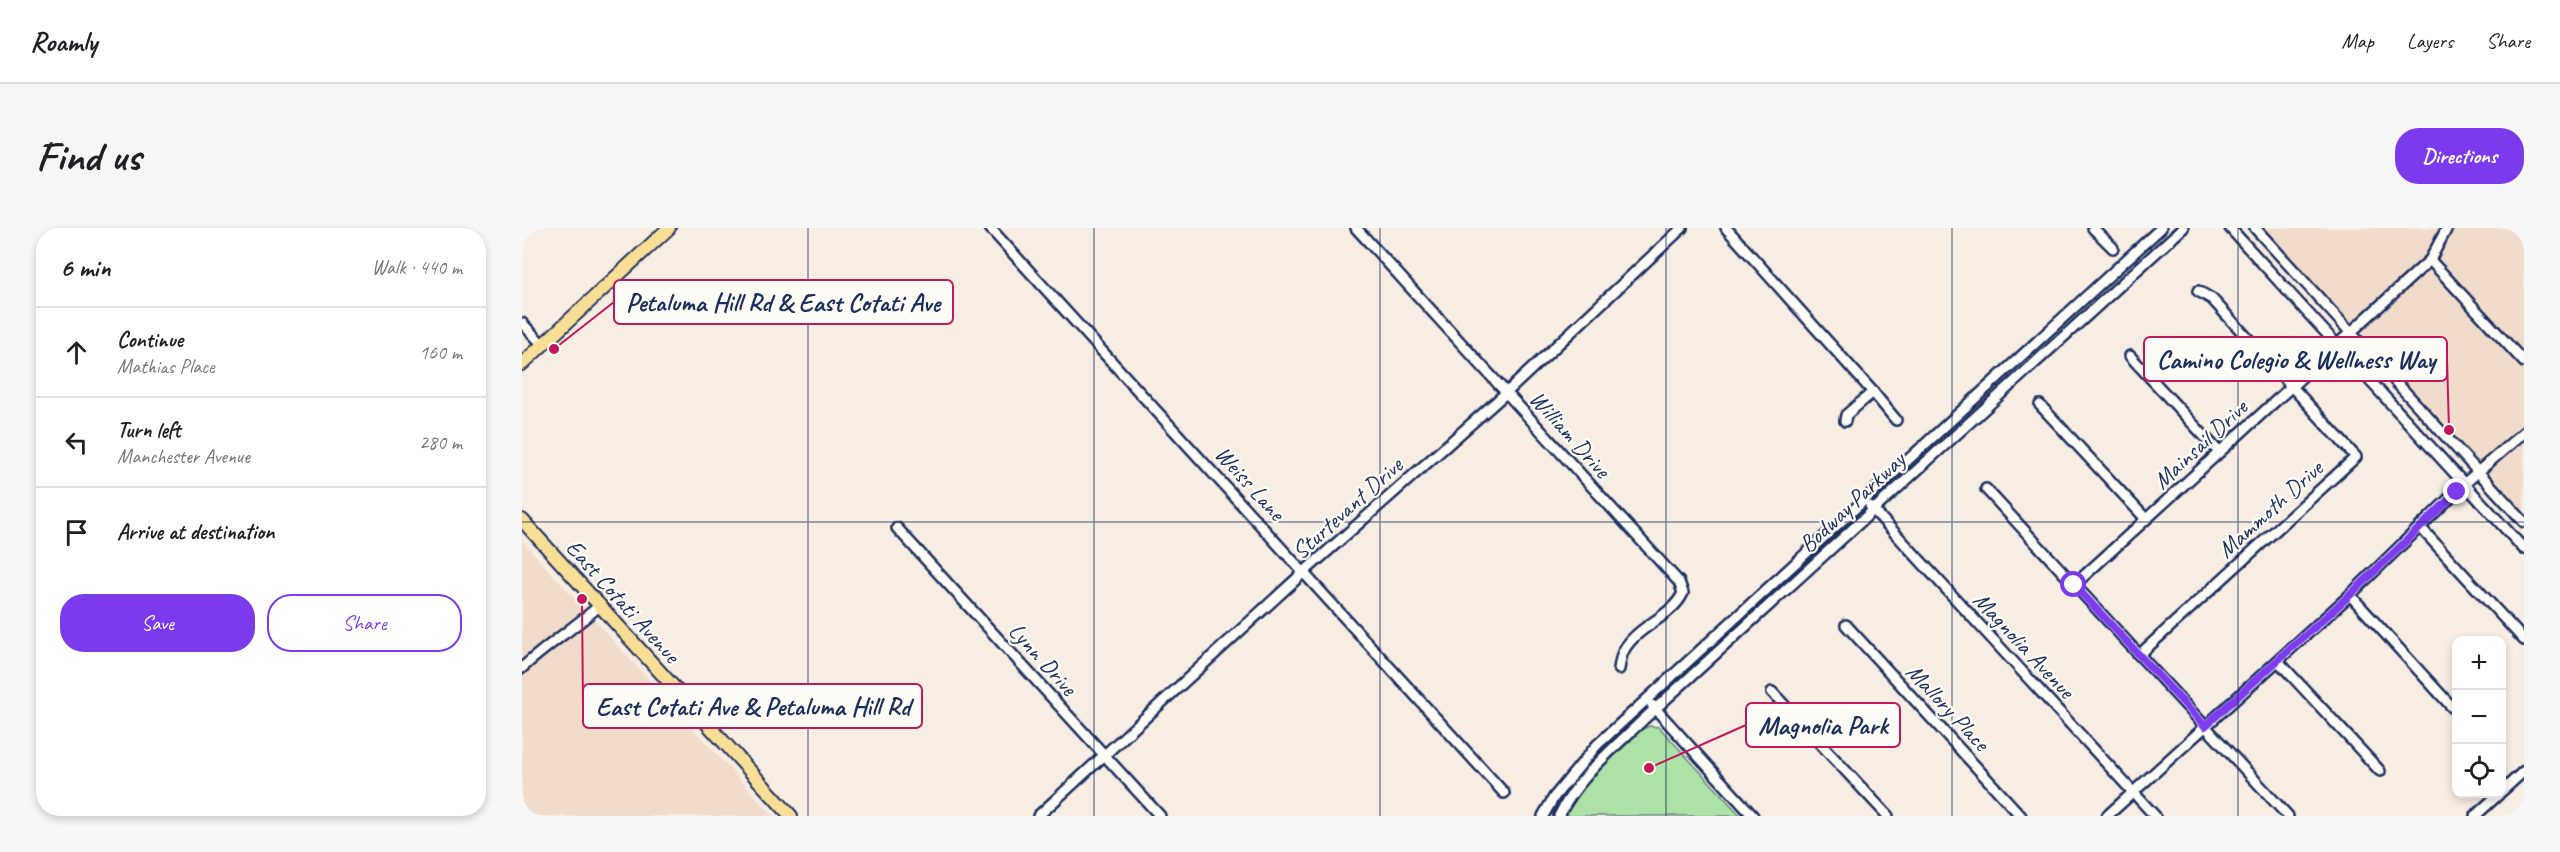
<!DOCTYPE html>
<html lang="en">
<head>
<meta charset="utf-8">
<style>
  :root { --surface:#fff; --page:#f6f6f6; --text:#202124; --muted:#757577; --line:#e0e0e0; --accent:#7c3aed }
  body { margin:0; font-family:Caveat,sans-serif; background:var(--page); color:var(--text) }
  .controls { position:absolute; right:18px; bottom:18px; display:grid; overflow:hidden; border-radius:12px; box-shadow:0 3px 9px #0003 }
  .controls button { width:54px; height:54px; display:grid; place-items:center; padding:0; border:0; border-bottom:2px solid var(--line); background:var(--surface); color:var(--text); font:30px sans-serif }
  .stop { position:absolute; width:18px; height:18px; margin:-14px; border:4px solid #7c3aed; border-radius:50%; background:#fff }
  .stop.end { background:#7c3aed; border-color:#fff; box-shadow:0 2px 6px #0008 }
  .list { margin:0; padding:0; list-style:none }
  h2 { display:flex; justify-content:space-between; align-items:center; height:78px; margin:0; padding:0 24px; font-size:26px }
  h2 small { font-size:20px; font-weight:400; color:var(--muted) }
  .list li { display:grid; grid-template-columns:39px 1fr auto; gap:18px; align-items:center; box-sizing:border-box; height:90px; padding:0 24px; border-top:2px solid var(--line) }
  .list b { display:block; font-size:22px; white-space:nowrap }
  .list p { margin:0; font-size:20px; white-space:nowrap; color:var(--muted) }
  .list em { font-size:20px; font-style:normal; color:var(--muted) }
  .actions { display:flex; gap:12px; padding:18px 24px }
  .actions a { flex:1; padding:14px 0; border:2px solid var(--accent); border-radius:24px; text-align:center; font-size:21px; color:var(--accent) }
  .actions .main { background:var(--accent); color:#fff }
  .icon { flex:none; width:33px; height:33px; fill:none; stroke:currentColor; stroke-width:2; stroke-linecap:round; stroke-linejoin:round }
  .map { position:relative; flex:none; width:2002px; height:588px; overflow:hidden; border-radius:24px }
  header { display:flex; align-items:center; gap:36px; box-sizing:border-box; height:84px; padding:0 30px; background:var(--surface); border-bottom:2px solid var(--line) }
  header strong { font-size:28px }
  nav { display:flex; gap:33px; margin-inline-start:auto; font-size:21px }
  .intro { display:flex; align-items:center; justify-content:space-between; box-sizing:border-box; height:144px; padding:0 36px }
  h1 { margin:0; font-size:42px }
  .button { padding:15px 27px; border-radius:24px; background:var(--accent); color:#fff; font-size:21px; font-weight:700 }
  main { display:flex; gap:36px; padding:0 36px }
  aside { flex:1; background:var(--surface); border-radius:24px; box-shadow:0 3px 9px #0003 }
  .map>svg:first-child { display:block }
</style>
</head>
<body>
<header>
<strong>Roamly</strong>
<nav><a>Map</a><a>Layers</a><a>Share</a></nav>
</header>
<div class="intro"><h1>Find us</h1><a class="button">Directions</a></div>
<main>
<aside>
<h2>6 min<small>Walk · 440 m</small></h2>
<ul class="list">
<li><svg class="icon" aria-label="ahead" viewBox="0 0 24 24"><path d="M12 20V5M6 11l6-6 6 6"/></svg><div><b>Continue</b><p>Mathias Place</p></div><em>160 m</em></li>
<li><svg class="icon" aria-label="left" viewBox="0 0 24 24"><path d="M17 20v-9H6M10 6l-5 5 5 5"/></svg><div><b>Turn left</b><p>Manchester Avenue</p></div><em>280 m</em></li>
<li><svg class="icon" aria-label="arrive" viewBox="0 0 24 24"><path d="M6 21V4h12l-3 4 3 4H6"/></svg><div><b>Arrive at destination</b></div></li>
</ul>
<div class="actions"><a class="main">Save</a><a>Share</a></div>
</aside>
<div class="map">
<svg width="2002" height="588" viewBox="0 0 2002 588">
  <rect width="100%" height="100%" fill="#f8ede3"/>
  <filter id="ink" filterUnits="userSpaceOnUse"><feTurbulence type="fractalNoise" baseFrequency=".0167" numOctaves="2"/><feDisplacementMap in="SourceGraphic" scale="12" xChannelSelector="R" yChannelSelector="G"/><feConvolveMatrix kernelMatrix="1 2 1 2 8 2 1 2 1" color-interpolation-filters="sRGB"/></filter>
  <g filter="url(#ink)">
    <!-- built -->
    <g fill="#f1dbcb">
      <polygon points="1733,0 2002,0 2002,294"/>
      <polygon points="0,313 251,588 0,588"/>
    </g>
    <!-- green -->
    <path fill="#ace2a5" stroke="#648882" stroke-width="1.5" d="M1128 498 1137 499 1219 588H1043C1059 562 1099 506 1128 498Z"/>
    <g fill="none" stroke-linecap="round" stroke-linejoin="round">
      <!-- minor casing -->
      <g stroke="#1b2f5e" stroke-width="14">
        <g id="minor">
          <polyline points="468,0 982,565"/>
          <path d="M834 0 1157 354 1161 365C1150 389 1115 398 1102 422 1099 427 1098 435 1097 441"/>
          <polyline points="1204,0 1351,164 1324,187 1323,193"/>
          <polyline points="1571,0 1591,20"/>
          <polyline points="1708,0 2002,321"/>
          <polyline points="1733,0 2002,294"/>
          <polyline points="1908,32 2002,134"/>
          <polyline points="0,95 21,117"/>
          <polyline points="1608,128 1697,224"/>
          <polyline points="1351,164 1374,192"/>
          <polyline points="1518,177 1624,291"/>
          <polyline points="1464,261 1766,588"/>
          <polyline points="1348,278 1633,588"/>
          <polyline points="1898,299 2002,412"/>
          <polyline points="375,300 638,588"/>
          <polyline points="1552,357 1908,32 1925,0"/>
          <polyline points="1828,367 1930,479"/>
          <polyline points="1324,397 1499,588"/>
          <polyline points="1617,427 1834,229 1690,71 1676,63"/>
          <polyline points="1756,433 1858,543"/>
          <path d="M0 440C25 417 52 400 77 378"/>
          <polyline points="1250,464 1366,588"/>
          <polyline points="1130,477 1231,588"/>
          <polyline points="1980,563 2002,543"/>
          <polyline points="516,588 782,344 984,165 1160,0"/>
          <polyline points="1021,588 1032,569 1075,517 1639,0"/>
          <path d="M1037 588C1055 550 1092 520 1122 491L1661 0"/>
          <polyline points="1585,588 1828,367 1942,256 2002,204"/>
          <polyline points="1953,588 1977,566"/>
        </g>
      </g>
      <!-- major casing -->
      <g stroke="#1b2f5e" stroke-width="16">
        <g id="major">
          <polyline points="0,136 147,0"/>
          <polyline points="0,292 269,588"/>
        </g>
      </g>
      <!-- minor -->
      <use href="#minor" stroke="#fdfcf7" stroke-width="9"/>
      <!-- major -->
      <use href="#major" stroke="#f9df96" stroke-width="12"/>
    </g>
  </g>
  <g fill="none" stroke-linecap="round" stroke-linejoin="round" filter="url(#ink)">
    <!-- route -->
    <polyline stroke="#7c3aed" stroke-width="8" points="1552,357 1683,498 1828,367 1935,264"/>
  </g>
  <!-- grid -->
  <path fill="none" stroke="#1b2f5e" stroke-width="1.5" stroke-opacity="0.55" d="M286 0V588M572 0V588M858 0V588M1144 0V588M1430 0V588M1716 0V588M0 294H2002"/>
  <g text-anchor="middle" stroke-width="4.5" stroke-linejoin="round" paint-order="stroke">
    <!-- street labels -->
    <g font-size="24" fill="#1b2f5e" stroke="#fdfcf7">
      <text transform="translate(1048 206) rotate(48)" y="8">William Drive</text>
      <text transform="translate(1678 216) rotate(-43)" y="8">Mainsail Drive</text>
      <text transform="translate(728 255) rotate(48)" y="8">Weiss Lane</text>
      <text transform="translate(1330 274) rotate(-43)" y="8">Bodway Parkway</text>
      <text transform="translate(825 280) rotate(-42)" y="8">Sturtevant Drive</text>
      <text transform="translate(1748 281) rotate(-42)" y="8">Mammoth Drive</text>
      <text transform="translate(101 373) rotate(48)" y="8">East Cotati Avenue</text>
      <text transform="translate(1502 417) rotate(47)" y="8">Magnolia Avenue</text>
      <text transform="translate(521 431) rotate(48)" y="8">Lynn Drive</text>
      <text transform="translate(1426 479) rotate(47)" y="8">Mallory Place</text>
    </g>
  </g>
  <!-- callouts -->
  <path fill="none" stroke="#c2185b" stroke-width="2" d="M32 121L92 74M1927 202L1925 131M60 371L61 478M1127 540L1224 497"/>
  <g fill="#c2185b" stroke="#fdfcf7" stroke-width="2">
    <circle cx="32" cy="121" r="6"/>
    <circle cx="1927" cy="202" r="6"/>
    <circle cx="60" cy="371" r="6"/>
    <circle cx="1127" cy="540" r="6"/>
  </g>
  <g fill="#fdfcf7" stroke="#c2185b" stroke-width="2">
    <rect x="92" y="52" width="339" height="44" rx="6"/>
    <rect x="1622" y="109" width="303" height="44" rx="6"/>
    <rect x="61" y="456" width="339" height="44" rx="6"/>
    <rect x="1224" y="475" width="154" height="44" rx="6"/>
  </g>
  <g font-size="26" text-anchor="middle" font-weight="bold" fill="#1b2f5e">
    <text x="261" y="83">Petaluma Hill Rd &amp; East Cotati Ave</text>
    <text x="1774" y="140">Camino Colegio &amp; Wellness Way</text>
    <text x="231" y="487">East Cotati Ave &amp; Petaluma Hill Rd</text>
    <text x="1301" y="506">Magnolia Park</text>
  </g>
</svg>
<div class="controls">
<button>+</button>
<button>−</button>
<button><svg class="icon" aria-label="locate" viewBox="0 0 24 24"><circle cx="12" cy="12" r="6"/><path d="M12 2v4M12 18v4M2 12h4M18 12h4"/></svg></button>
</div>
<div class="stop" style="left:1552px;top:357px"></div>
<div class="stop end" style="left:1935px;top:264px"></div>
</div>
</main>
</body>
</html>
